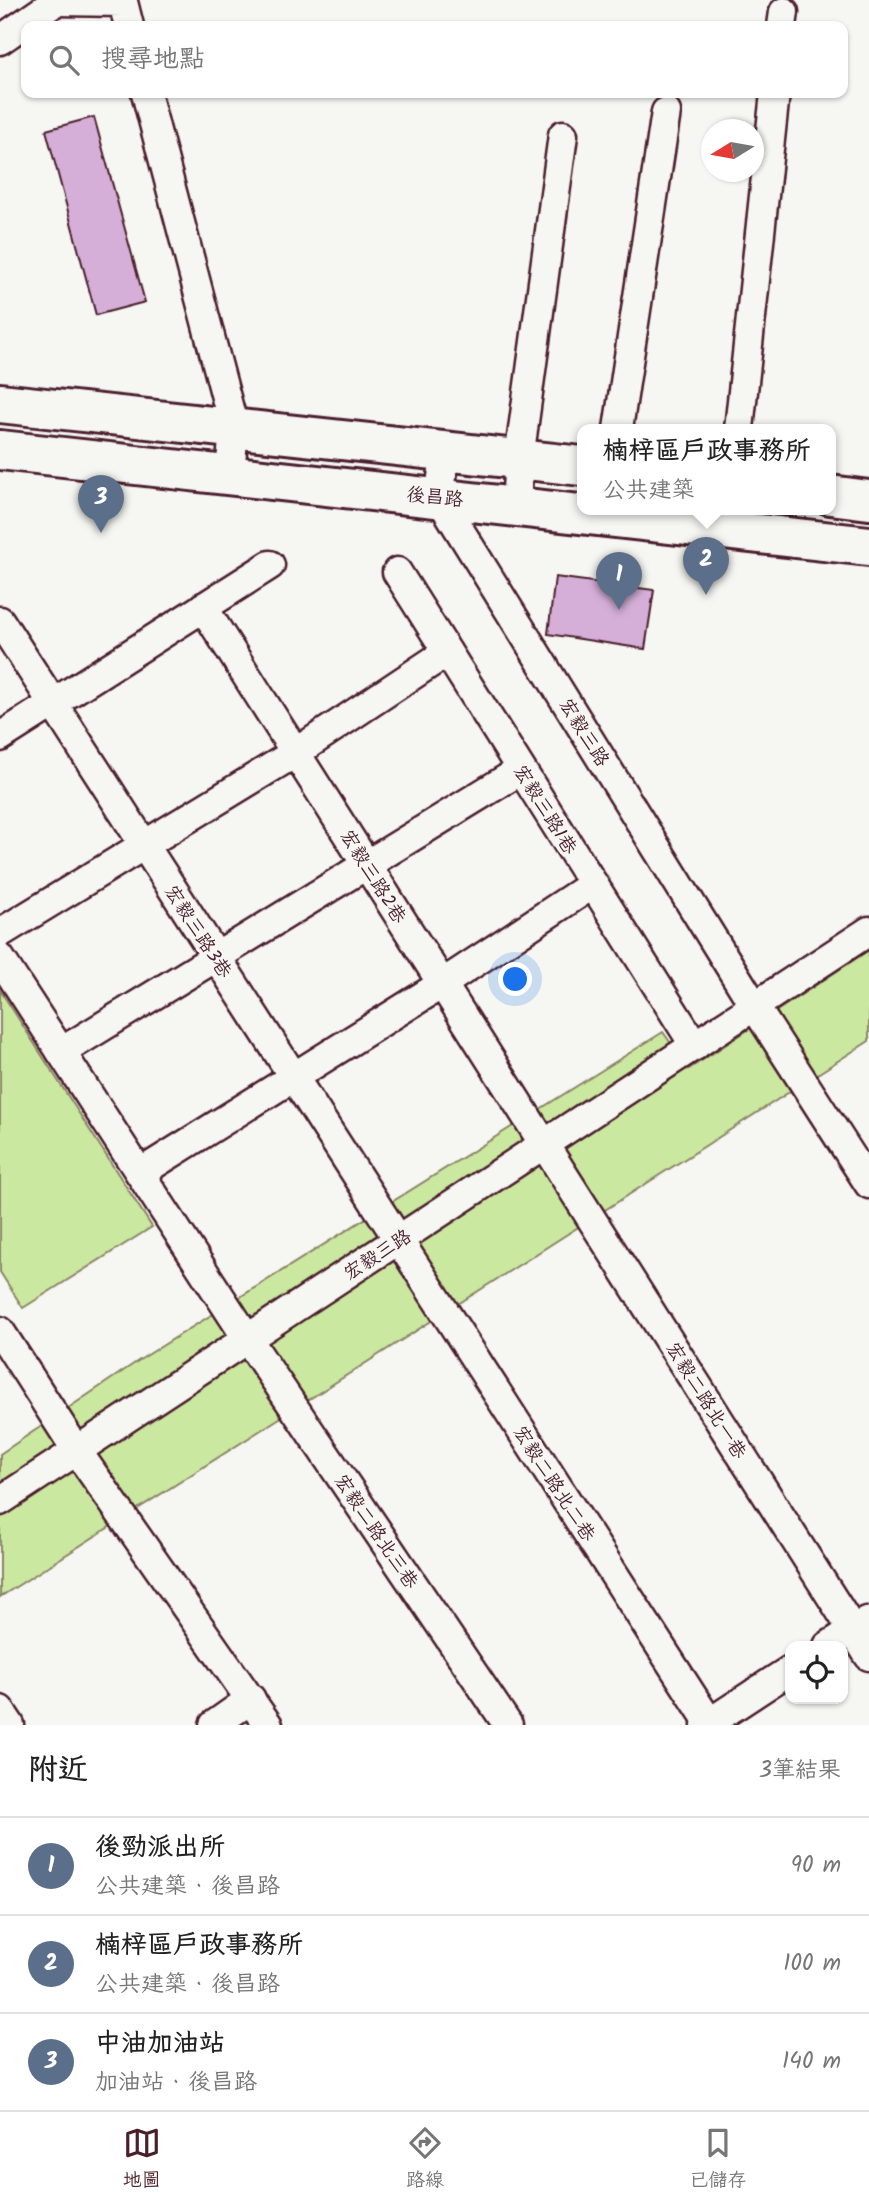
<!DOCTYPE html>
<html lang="zh-TW">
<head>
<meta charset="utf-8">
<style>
  :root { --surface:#fff; --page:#f2f2f2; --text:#222; --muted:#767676; --line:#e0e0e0; --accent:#4a1f2b }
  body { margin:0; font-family:Kalam,"LXGW WenKai TC",sans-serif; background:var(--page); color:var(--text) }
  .controls { position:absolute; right:21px; bottom:21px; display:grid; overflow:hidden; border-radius:14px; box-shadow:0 2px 5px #0004 }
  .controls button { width:63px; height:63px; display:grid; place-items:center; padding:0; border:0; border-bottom:2px solid var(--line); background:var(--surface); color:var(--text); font:35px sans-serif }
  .compass { position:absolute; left:701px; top:119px; width:63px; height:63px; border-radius:50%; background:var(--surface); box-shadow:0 2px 5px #0004; rotate:259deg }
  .you { position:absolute; left:516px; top:980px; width:24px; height:24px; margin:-18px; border:5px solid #fff; border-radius:50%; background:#1a73e8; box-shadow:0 0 0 10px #1a73e833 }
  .badge { display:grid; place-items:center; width:46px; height:46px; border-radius:50%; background:var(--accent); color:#fff; font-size:23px; font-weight:700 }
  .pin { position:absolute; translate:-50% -58px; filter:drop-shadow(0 2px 4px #0008) }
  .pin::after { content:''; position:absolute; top:37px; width:24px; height:21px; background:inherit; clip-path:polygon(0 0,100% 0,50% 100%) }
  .popup { position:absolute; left:577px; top:424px; width:259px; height:91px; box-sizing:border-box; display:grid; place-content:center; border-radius:14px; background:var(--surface); filter:drop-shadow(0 2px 5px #0005); font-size:23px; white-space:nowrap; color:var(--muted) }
  .popup b { font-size:26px; color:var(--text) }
  .popup::after { content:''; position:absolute; left:50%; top:100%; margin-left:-14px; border:14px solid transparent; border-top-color:var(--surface) }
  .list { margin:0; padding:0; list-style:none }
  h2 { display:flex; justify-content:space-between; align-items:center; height:91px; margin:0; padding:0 28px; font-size:30px }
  h2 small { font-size:23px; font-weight:400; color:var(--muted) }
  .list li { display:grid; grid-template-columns:46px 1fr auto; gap:21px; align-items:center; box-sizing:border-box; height:98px; padding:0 28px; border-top:2px solid var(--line) }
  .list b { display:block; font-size:26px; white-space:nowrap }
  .list p { margin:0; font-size:23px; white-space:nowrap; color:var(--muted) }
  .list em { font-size:23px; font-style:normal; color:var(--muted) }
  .icon { flex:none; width:38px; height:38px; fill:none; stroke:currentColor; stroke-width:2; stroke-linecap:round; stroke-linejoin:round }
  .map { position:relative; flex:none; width:869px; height:1725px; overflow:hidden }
  .search { position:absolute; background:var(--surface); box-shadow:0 2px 5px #0004; left:21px; right:21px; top:21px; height:77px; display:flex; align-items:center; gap:18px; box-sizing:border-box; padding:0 24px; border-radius:14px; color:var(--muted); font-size:26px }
  .sheet { height:385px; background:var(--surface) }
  nav { display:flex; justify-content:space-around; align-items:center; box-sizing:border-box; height:98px; border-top:2px solid var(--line); background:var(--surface); font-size:19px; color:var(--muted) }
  nav a { display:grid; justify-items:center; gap:4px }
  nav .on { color:var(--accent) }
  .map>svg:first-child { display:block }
</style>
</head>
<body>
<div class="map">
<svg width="869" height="1725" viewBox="0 0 869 1725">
  <rect width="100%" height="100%" fill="#f6f6f2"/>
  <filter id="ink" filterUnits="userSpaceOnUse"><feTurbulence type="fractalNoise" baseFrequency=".0143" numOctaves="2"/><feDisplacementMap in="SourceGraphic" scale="14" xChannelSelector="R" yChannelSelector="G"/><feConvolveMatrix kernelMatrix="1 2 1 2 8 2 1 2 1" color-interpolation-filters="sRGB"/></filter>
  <g filter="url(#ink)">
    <!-- green -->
    <g fill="#cbe8a0" stroke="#8a8466" stroke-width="2">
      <polygon points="869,950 869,1041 0,1597 0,1454 138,1361 663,1032 689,1069"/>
      <polygon points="0,990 152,1227 23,1308 0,1272"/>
    </g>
    <!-- building -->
    <g fill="#d5afd8" stroke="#4a1f2b" stroke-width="2">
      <polygon points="94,117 145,302 96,315 46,130"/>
      <polygon points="555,577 654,590 645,649 548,634"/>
    </g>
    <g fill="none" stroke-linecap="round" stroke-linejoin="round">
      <!-- street casing -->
      <g stroke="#4a1f2b" stroke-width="33">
        <g id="street">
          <polyline points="58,1 123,2 129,26"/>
          <polyline points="782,26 784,12"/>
          <polyline points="0,40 58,0"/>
          <polyline points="146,93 234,428 230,474"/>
          <polyline points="618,429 666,112"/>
          <polyline points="739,429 775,93"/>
          <polyline points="446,451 439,497 755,1007 869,1184"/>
          <polyline points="516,505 519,459 563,135"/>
          <polyline points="397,572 695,1046"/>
          <polyline points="203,607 869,1656"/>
          <polyline points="0,621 711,1725"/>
          <polyline points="0,737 270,565"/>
          <polyline points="0,933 295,753 447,652"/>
          <polyline points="0,958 247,1338 508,1725"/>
          <polyline points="61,1052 521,770"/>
          <polyline points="140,1173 442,984 593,884"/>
          <polyline points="0,1331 77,1451 268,1725"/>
          <polyline points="0,1501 869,931"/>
          <polyline points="828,1646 867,1621"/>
          <polyline points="0,1710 10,1725"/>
          <polyline points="214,1725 251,1699"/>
          <polyline points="706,1725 790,1670"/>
        </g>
      </g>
      <!-- secondary casing -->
      <g stroke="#4a1f2b" stroke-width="44">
        <g id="secondary">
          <polyline points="0,403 582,466"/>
          <polyline points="0,450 869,546"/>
          <polyline points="830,495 869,500"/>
        </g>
      </g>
      <!-- street -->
      <use href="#street" stroke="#f6f6f2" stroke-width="28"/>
      <!-- secondary -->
      <use href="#secondary" stroke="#f6f6f2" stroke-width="38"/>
    </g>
  </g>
  <g text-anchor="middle" stroke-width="7" stroke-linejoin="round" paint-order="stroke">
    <!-- street labels -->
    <g font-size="19" fill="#4a1f2b" stroke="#f6f6f2">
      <text transform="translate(435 496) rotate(6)" y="7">後昌路</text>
      <text transform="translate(585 732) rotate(58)" y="7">宏毅三路</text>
      <text transform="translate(546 809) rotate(58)" y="7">宏毅三路1巷</text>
      <text transform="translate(374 876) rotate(58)" y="7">宏毅三路2巷</text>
      <text transform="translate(199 931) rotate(57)" y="7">宏毅三路3巷</text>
      <text transform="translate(377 1254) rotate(-33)" y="7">宏毅三路</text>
      <text transform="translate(707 1400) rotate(58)" y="7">宏毅二路北一巷</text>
      <text transform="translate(555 1483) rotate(57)" y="7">宏毅二路北二巷</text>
      <text transform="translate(377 1531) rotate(56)" y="7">宏毅二路北三巷</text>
    </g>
  </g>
</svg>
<div class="controls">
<button><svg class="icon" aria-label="locate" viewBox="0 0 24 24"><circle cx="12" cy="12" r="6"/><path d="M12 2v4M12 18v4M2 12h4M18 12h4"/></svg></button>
</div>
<svg class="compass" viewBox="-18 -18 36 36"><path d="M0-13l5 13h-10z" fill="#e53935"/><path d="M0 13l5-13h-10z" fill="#767676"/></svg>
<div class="you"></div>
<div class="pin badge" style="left:619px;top:610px;background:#5c6f8a">1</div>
<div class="pin badge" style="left:706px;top:595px;background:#5c6f8a">2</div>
<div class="popup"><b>楠梓區戶政事務所</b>公共建築</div>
<div class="pin badge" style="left:101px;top:533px;background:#5c6f8a">3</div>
<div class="search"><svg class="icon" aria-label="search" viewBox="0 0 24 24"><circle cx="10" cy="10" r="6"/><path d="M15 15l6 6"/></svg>搜尋地點</div>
</div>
<section class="sheet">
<h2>附近<small>3筆結果</small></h2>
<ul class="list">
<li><span class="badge" style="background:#5c6f8a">1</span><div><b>後勁派出所</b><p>公共建築 · 後昌路</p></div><em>90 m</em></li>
<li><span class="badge" style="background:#5c6f8a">2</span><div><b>楠梓區戶政事務所</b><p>公共建築 · 後昌路</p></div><em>100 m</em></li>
<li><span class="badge" style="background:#5c6f8a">3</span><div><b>中油加油站</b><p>加油站 · 後昌路</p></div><em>140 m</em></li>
</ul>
</section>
<nav>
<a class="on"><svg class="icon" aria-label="map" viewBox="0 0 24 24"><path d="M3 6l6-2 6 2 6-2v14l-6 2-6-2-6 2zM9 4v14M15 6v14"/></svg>地圖</a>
<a><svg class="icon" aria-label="directions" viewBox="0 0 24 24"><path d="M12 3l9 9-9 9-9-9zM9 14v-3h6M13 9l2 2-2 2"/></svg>路線</a>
<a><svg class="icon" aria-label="saved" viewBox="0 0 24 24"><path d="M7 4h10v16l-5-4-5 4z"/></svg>已儲存</a>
</nav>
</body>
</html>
